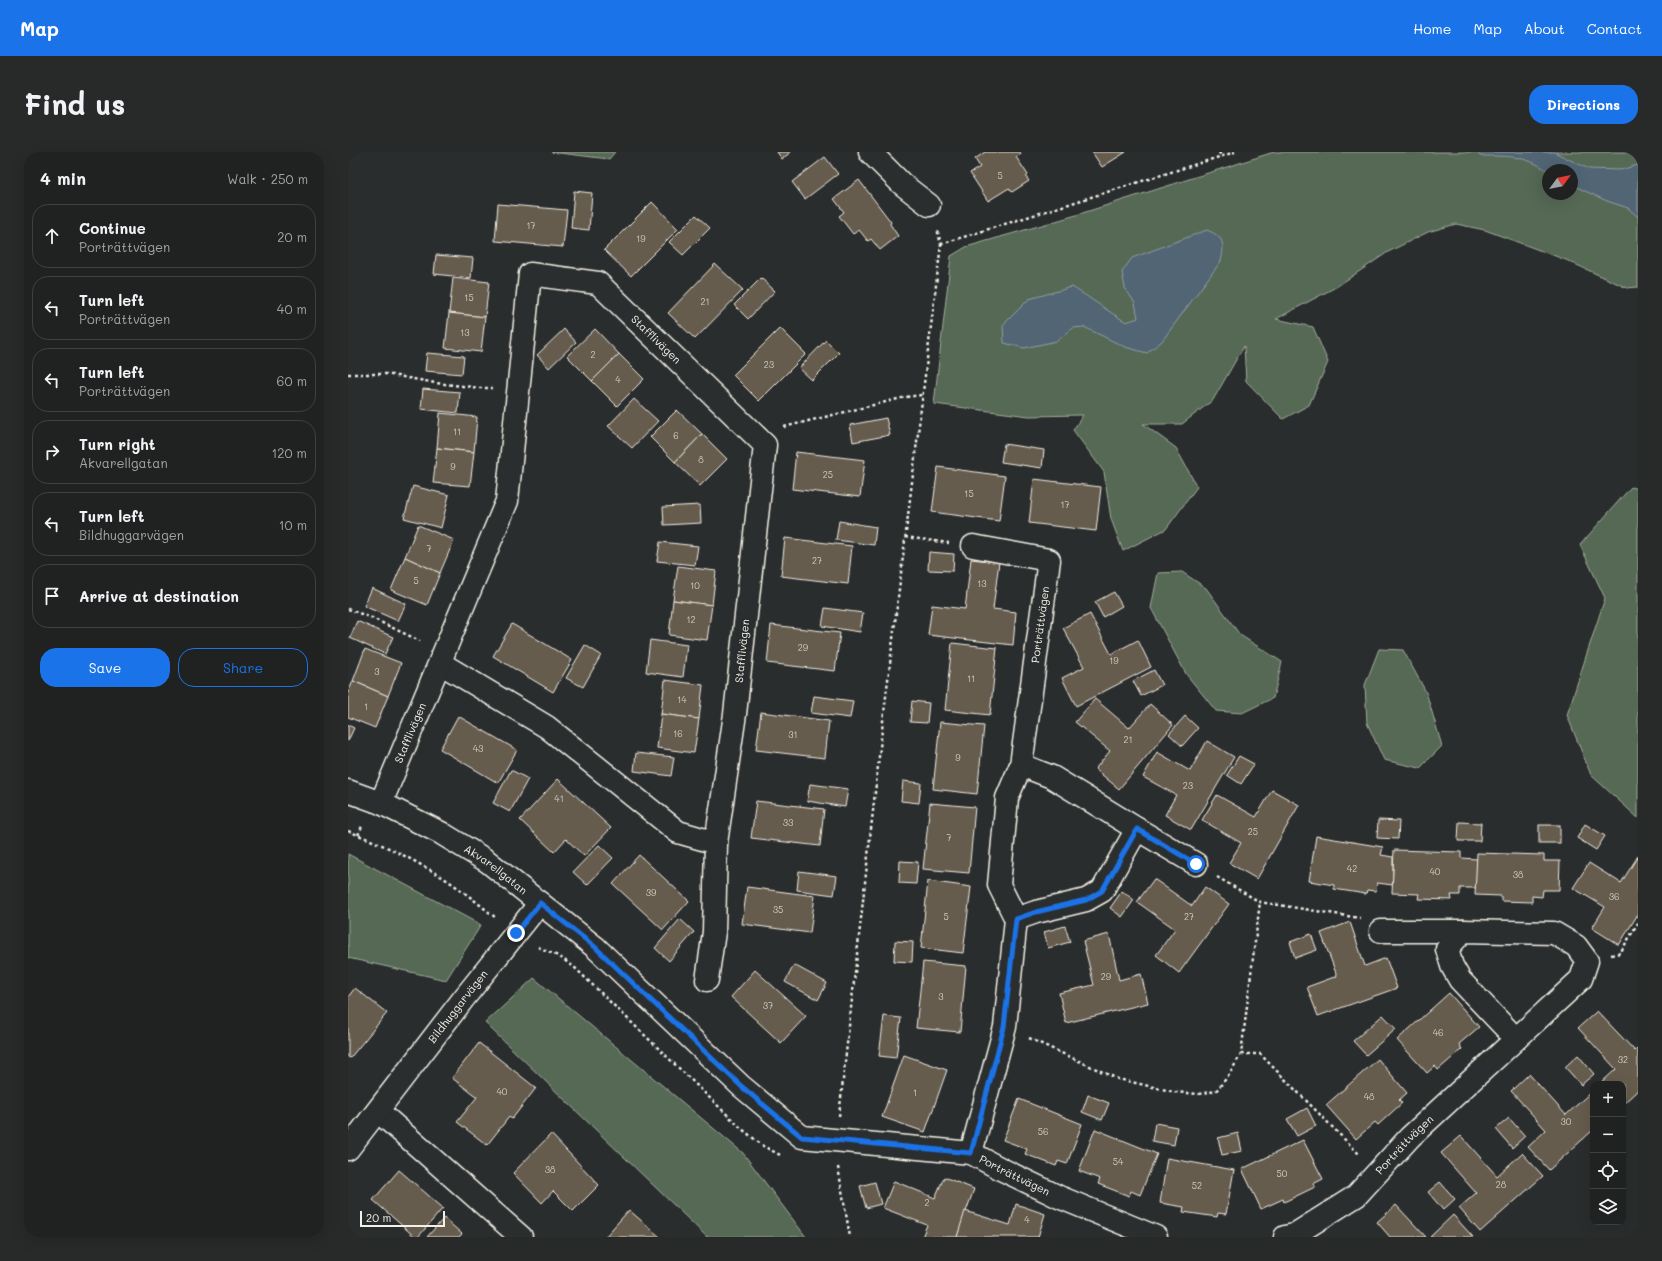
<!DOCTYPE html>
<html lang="en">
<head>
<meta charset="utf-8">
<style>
  :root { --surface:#202222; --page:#282a2a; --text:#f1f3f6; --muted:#a2a4a5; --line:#3d3f40; --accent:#1a73e8 }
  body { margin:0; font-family:Mali,sans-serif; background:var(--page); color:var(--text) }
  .controls { position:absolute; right:12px; bottom:12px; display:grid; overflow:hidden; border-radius:8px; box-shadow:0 4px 16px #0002 }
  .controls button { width:36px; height:36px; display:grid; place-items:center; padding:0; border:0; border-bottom:1px solid var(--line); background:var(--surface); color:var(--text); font:20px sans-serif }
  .compass { position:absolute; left:1194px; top:12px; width:36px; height:36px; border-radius:50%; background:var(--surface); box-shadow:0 4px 16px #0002; rotate:57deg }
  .scale { position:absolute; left:12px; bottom:10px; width:85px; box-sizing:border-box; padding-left:4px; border:2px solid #f4f1e8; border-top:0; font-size:11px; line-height:14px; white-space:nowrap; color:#f4f1e8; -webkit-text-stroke:3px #2a2d2e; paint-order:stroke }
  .stop { position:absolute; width:12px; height:12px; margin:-9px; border:3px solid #1a73e8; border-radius:50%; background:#fff }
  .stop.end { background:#1a73e8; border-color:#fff; box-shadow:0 1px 4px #0008 }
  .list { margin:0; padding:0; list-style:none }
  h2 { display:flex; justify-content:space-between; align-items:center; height:52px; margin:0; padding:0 16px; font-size:17px }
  h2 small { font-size:13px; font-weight:400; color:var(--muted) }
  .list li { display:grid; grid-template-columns:26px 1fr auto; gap:12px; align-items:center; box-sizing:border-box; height:64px; margin:0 8px 8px; padding:0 8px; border:1px solid var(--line); border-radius:16px }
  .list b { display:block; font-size:15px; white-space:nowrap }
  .list p { margin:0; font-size:13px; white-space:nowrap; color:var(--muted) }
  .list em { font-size:13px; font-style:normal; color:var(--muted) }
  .actions { display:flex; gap:8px; padding:12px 16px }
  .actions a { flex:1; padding:9px 0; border:1px solid var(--accent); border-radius:16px; text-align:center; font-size:14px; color:var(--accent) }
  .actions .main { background:var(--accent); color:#fff }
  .icon { flex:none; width:22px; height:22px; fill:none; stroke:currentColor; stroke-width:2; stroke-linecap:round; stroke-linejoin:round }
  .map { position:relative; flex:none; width:1290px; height:1085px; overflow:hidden; border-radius:16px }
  header { display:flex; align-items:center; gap:24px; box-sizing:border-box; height:56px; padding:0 20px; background:var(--accent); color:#fff }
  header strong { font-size:19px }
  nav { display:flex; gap:22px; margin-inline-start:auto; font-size:14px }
  .intro { display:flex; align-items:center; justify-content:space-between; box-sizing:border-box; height:96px; padding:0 24px }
  h1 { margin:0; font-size:28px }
  .button { padding:10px 18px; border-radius:16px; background:var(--accent); color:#fff; font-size:14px; font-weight:700 }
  main { display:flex; gap:24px; padding:0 24px }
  aside { flex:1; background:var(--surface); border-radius:16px; box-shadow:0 4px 16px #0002 }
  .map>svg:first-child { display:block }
</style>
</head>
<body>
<header>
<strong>Map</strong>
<nav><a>Home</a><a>Map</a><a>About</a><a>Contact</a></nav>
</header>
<div class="intro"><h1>Find us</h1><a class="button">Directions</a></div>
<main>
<aside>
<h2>4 min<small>Walk · 250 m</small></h2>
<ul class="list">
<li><svg class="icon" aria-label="ahead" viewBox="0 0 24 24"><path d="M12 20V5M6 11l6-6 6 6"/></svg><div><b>Continue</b><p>Porträttvägen</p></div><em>20 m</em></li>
<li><svg class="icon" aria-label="left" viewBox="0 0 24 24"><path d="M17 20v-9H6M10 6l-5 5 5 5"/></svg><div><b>Turn left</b><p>Porträttvägen</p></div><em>40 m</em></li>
<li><svg class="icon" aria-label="left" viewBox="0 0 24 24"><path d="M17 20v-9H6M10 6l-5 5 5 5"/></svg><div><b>Turn left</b><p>Porträttvägen</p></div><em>60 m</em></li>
<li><svg class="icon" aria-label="right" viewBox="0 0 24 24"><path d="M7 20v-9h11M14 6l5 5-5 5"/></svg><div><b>Turn right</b><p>Akvarellgatan</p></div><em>120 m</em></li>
<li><svg class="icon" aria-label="left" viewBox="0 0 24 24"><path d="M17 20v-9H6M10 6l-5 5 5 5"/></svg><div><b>Turn left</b><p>Bildhuggarvägen</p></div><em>10 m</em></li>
<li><svg class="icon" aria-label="arrive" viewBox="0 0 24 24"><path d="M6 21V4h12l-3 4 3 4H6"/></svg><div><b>Arrive at destination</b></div></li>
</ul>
<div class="actions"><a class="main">Save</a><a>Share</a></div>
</aside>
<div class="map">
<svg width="1290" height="1085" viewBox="0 0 1290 1085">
  <rect width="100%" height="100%" fill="#2a2d2e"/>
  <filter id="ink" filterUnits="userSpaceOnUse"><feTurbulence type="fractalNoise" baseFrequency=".025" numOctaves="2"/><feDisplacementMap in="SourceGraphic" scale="8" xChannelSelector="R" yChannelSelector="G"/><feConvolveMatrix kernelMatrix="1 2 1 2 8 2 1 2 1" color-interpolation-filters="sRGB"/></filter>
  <g filter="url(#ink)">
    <!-- green -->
    <g fill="#556954" stroke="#a4ad9e" fill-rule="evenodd">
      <polygon points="203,0 267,0 261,7"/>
      <path d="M926 0H1290V135L1279 136 1218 108 1137 78 1108 72 1080 80 1040 100 988 135 928 167 965 175 980 210 961 253 935 267 898 229 896 194 865 248 834 272H795L828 296 849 335 818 377 775 399 763 367 756 320 725 278 735 263 681 264 586 252 603 104 618 95 725 64ZM1200 18H1224V42H1200Z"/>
      <polygon points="1283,335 1290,337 1290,666 1243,623 1219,563 1257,446 1232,393"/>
      <polygon points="834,420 858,436 892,483 934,510 925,546 894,561 868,559 838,522 803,456 810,421"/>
      <polygon points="1031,497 1055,498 1078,540 1094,594 1072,616 1036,608 1019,571 1017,533"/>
      <polygon points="0,702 133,773 98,828 0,806"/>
      <polygon points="186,826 395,1001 458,1085 359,1085 137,871"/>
    </g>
    <!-- water -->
    <g fill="#516574" stroke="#929da2">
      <path d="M1128 0H1206L1241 17 1272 18 1290 13V65L1280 56 1259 49 1224 33V18H1200V19C1177 3 1159 4 1132 4Z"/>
      <path d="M859 78C876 85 877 92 873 109L814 189 799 201 777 195 736 175 725 176 709 189 676 196 656 191 655 173 681 147 724 135C743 146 759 159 778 170L790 166 787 151 777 136 774 120 784 106Z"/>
    </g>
    <!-- building -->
    <g fill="#665c4d" stroke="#f4f1e8">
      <polygon points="429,0 443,0 434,7"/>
      <polygon points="637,0 672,0 673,2 668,5 680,23 678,25 681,29 664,40 661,36 640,49 622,21 632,15 627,7"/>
      <polygon points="744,0 778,0 754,15"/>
      <polygon points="477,5 490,22 457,47 444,30"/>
      <polygon points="511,28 543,70 542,72 550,84 532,98 523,87 520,89 511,78 505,82 491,64 496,60 486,47"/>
      <polygon points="226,39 244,41 241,78 223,76"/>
      <polygon points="304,50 330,77 283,124 256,98"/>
      <polygon points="150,52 219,58 215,95 147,89"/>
      <polygon points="348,63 362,76 335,103 321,90"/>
      <polygon points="88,103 125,106 123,126 86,122"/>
      <polygon points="367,112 395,138 347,187 320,161"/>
      <polygon points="105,126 141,130 137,165 101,161"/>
      <polygon points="413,126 427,139 400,167 386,153"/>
      <polygon points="101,161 137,165 133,200 97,196"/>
      <polygon points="432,176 458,202 411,249 385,223"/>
      <polygon points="216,177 228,190 201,216 189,203"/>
      <polygon points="247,177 271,202 244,229 219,204"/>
      <polygon points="478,188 491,201 464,228 451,216"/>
      <polygon points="79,201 116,204 114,222 77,219"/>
      <polygon points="271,202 296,227 269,254 244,229"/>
      <polygon points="75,237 112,240 110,261 73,257"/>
      <polygon points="286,247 310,269 284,296 260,274"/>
      <polygon points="329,258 354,282 327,310 302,285"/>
      <polygon points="92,261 129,265 126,300 89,296"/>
      <polygon points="538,266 542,283 505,290 502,273"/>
      <polygon points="354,282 379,307 352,334 327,310"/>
      <polygon points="656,292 696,298 694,316 653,310"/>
      <polygon points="89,296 126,300 122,334 85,331"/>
      <polygon points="448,300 517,308 512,345 444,337"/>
      <polygon points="590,315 657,324 651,369 584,360"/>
      <polygon points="686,327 753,335 748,379 681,371"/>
      <polygon points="65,334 101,343 93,376 56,366"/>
      <polygon points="352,353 353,371 316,373 315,355"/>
      <polygon points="491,369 528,375 526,393 488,388"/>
      <polygon points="70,373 106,388 92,421 57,405"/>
      <polygon points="437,386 504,394 500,432 433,424"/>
      <polygon points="312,390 350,394 347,413 309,409"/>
      <polygon points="581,400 606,402 605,419 580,418"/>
      <polygon points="57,405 92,421 79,453 43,438"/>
      <polygon points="623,407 651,410 645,457 668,460 665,493 580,483 584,453 617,457"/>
      <polygon points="330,414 368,419 364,453 325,448"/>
      <polygon points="24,436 58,452 50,469 16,454"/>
      <polygon points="766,440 774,454 755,465 747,450"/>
      <polygon points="325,448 364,453 359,488 321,483"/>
      <polygon points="477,456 515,461 512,480 474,474"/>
      <polygon points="742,462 763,502 790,488 803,515 728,554 714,526 736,515 715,476"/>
      <polygon points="9,469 45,485 37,502 2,486"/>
      <polygon points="164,472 224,508 205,540 145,504"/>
      <polygon points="423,473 492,481 487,519 419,511"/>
      <polygon points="302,488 339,493 335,525 298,520"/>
      <polygon points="604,491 649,496 642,563 597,558"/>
      <polygon points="237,493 253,503 235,535 218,526"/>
      <polygon points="17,497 53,511 40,544 5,529"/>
      <polygon points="806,518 814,533 793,544 785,529"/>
      <polygon points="317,528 355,533 351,567 313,562"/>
      <polygon points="5,529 40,544 27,576 0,565 0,541"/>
      <polygon points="466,544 505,549 502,566 463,561"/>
      <polygon points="747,547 781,576 802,552 825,573 771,637 747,617 762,599 727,570"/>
      <polygon points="564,549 581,551 579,571 562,570"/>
      <polygon points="413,560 481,569 477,606 408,598"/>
      <polygon points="313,562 351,567 346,601 309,596"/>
      <polygon points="110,564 169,598 150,631 92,597"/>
      <polygon points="837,564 850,576 834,594 821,582"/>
      <polygon points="592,570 636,574 629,642 585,637"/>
      <polygon points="0,573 6,576 0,589"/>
      <polygon points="859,589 886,605 843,678 817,663 828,643 795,625 809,600 842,619"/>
      <polygon points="288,601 326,605 323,624 286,619"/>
      <polygon points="891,604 906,612 893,632 879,623"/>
      <polygon points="163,618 180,627 162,660 145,651"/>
      <polygon points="210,627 263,676 236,704 218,687 206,700 172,668"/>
      <polygon points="555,629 573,631 571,651 553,649"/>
      <polygon points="462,632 500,637 497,655 459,649"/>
      <polygon points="924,638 951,653 909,727 881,711 893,691 854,668 869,643 908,665"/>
      <polygon points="408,649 476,657 472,694 403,686"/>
      <polygon points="582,651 627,655 621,721 575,717"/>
      <polygon points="1030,668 1051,669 1050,687 1029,686"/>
      <polygon points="1111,670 1133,671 1132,689 1110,689"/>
      <polygon points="1237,672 1257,684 1248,698 1229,686"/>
      <rect x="1191" y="673" width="21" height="18"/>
      <polygon points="968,684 1035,695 1033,703 1045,705 1045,733 1029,731 1028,739 1019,738 1018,742 986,737 986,733 961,729"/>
      <polygon points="251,693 265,706 239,733 225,720"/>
      <polygon points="1046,698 1113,700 1113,706 1129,707 1128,736 1112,736 1112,743 1103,743 1104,748 1070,747 1071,742 1044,741"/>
      <polygon points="1129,701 1196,703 1196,709 1212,709 1211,738 1195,738 1194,745 1184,744 1184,750 1153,749 1153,744 1127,743"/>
      <polygon points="291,703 341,749 315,778 265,732"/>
      <polygon points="1290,704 1290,762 1271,793 1244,776 1257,755 1225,736 1241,711 1273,731"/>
      <polygon points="552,709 570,710 568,732 551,731"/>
      <polygon points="451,719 489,724 486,743 449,738"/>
      <polygon points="806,727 844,754 857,735 881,752 831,821 808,803 827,777 789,750"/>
      <polygon points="580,729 623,735 615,801 573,796"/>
      <polygon points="399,735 467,744 462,781 394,772"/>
      <polygon points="774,739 786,748 774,765 762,756"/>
      <polygon points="332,767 346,780 321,809 307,796"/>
      <polygon points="1002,770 1017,814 1038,806 1049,836 970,864 959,835 989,824 973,781"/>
      <polygon points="717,774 722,790 700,796 696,780"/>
      <polygon points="761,782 771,828 793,822 800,851 718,871 711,841 746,833 735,789"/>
      <polygon points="963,782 969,798 947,806 942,790"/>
      <polygon points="547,789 565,790 564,810 546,809"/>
      <polygon points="575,810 618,814 612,880 568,876"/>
      <polygon points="446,813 479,831 470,848 437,830"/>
      <polygon points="407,818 458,864 433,891 383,845"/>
      <polygon points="7,836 39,861 2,906 0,905 0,845"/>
      <polygon points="1101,841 1131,875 1111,892 1114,897 1090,918 1087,914 1079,921 1049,888"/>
      <polygon points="1249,859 1287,899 1290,896 1290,938 1275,952 1275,932 1252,932 1268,917 1230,876"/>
      <polygon points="1035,863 1048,877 1018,903 1005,889"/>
      <polygon points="536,864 553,866 548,906 531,904"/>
      <polygon points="131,891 188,936 164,967 161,965 139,993 109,970 129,945 104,926"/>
      <polygon points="556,903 599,918 577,980 534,965"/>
      <polygon points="1230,903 1246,922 1233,933 1217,915"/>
      <polygon points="1030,907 1059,941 1051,948 1054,951 1030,973 1027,970 1008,987 978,953"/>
      <polygon points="1181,922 1218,963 1244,939 1245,940 1245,978 1201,1018 1180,995 1198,978 1163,939"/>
      <polygon points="740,943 761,951 754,968 734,960"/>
      <polygon points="671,947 734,972 719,1012 710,1009 708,1014 677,1002 679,997 655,988"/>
      <polygon points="959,956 968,974 949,984 939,967"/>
      <polygon points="1161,966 1177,984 1164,996 1148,977"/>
      <polygon points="807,971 829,975 826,993 804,989"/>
      <polygon points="747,977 809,1002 792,1043 783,1039 781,1044 750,1032 752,1027 731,1019"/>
      <polygon points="890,981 894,999 874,1003 870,986"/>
      <polygon points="203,982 251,1033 225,1059 205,1039 194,1051 165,1021"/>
      <polygon points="1113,984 1149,1024 1174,1001 1195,1024 1132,1080 1111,1056 1128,1041 1093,1001"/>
      <polygon points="955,988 975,1027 965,1032 967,1035 936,1050 935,1047 913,1057 894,1017"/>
      <polygon points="819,1006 886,1018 878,1062 870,1061 869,1065 835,1060 836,1055 812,1051"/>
      <polygon points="51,1018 95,1056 70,1085 67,1085 25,1048"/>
      <polygon points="596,1025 626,1037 609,1085 574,1085 579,1073 535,1056 546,1029 587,1046"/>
      <polygon points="527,1030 533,1052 518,1056 512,1034"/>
      <polygon points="1092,1030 1107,1047 1095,1058 1080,1040"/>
      <polygon points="668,1052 697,1062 690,1085 609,1085 617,1059 662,1073"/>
      <polygon points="1048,1053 1078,1085 1042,1085 1029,1070"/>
      <polygon points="281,1058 312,1085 257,1085"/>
      <polygon points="1105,1063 1125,1085 1082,1085"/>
      <polygon points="96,1066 114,1082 111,1085 79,1085"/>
    </g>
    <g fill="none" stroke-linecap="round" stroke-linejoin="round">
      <!-- minor casing -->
      <g stroke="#f4f1e8" stroke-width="25">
        <g id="minor">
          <polyline points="522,0 554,32 581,53"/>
          <polyline points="92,511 199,575 330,680 368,691"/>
          <path id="s1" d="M0 639 33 651 93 681 139 709 247 795 393 934 454 985 623 1001 655 1018 711 1045 808 1085"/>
          <path id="s2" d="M33 651 159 349 182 122 250 131 417 293 387 562 368 691 366 780 359 828"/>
          <polyline points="789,677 848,712"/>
          <polyline points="668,767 688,760 738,748 754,739 789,677 704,625 673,613"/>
          <polyline points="1033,779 1115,779"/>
          <polyline points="30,959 173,1085"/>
          <path id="s3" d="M0 997 116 846 192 751"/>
          <path id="s4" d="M623 1001 657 875 668 767 651 733 659 646 673 613 701 408 625 394"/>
          <path id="s5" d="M937 1085 946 1083 1008 1044 1062 985 1233 827 1239 809 1228 794 1206 781 1115 779 1099 797 1104 814 1112 828 1168 887"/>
        </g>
      </g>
      <!-- path -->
      <g stroke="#f4f1e8" stroke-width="2.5" stroke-dasharray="3 3" stroke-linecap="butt">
        <polyline points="871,0 873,4"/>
        <polyline points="593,92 887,0"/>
        <polyline points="0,222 38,222 88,231 132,236 144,236"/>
        <polyline points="436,275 558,245 574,243"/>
        <polyline points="557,385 601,391"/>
        <polyline points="0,457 24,466 72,489"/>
        <path d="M0 679C26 689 51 700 75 714 102 728 125 747 148 766"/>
        <polyline points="10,683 15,672"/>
        <polyline points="869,725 912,750 1012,766"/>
        <polyline points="190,795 212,805 226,815 394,977 415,994 434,1004"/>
        <polyline points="1263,803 1272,801 1290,771"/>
        <polyline points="681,886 770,927 827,940 850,942 868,939 881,923 893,902 912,750"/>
        <polyline points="893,902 912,902 1012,1003"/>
        <polyline points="491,964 535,569 593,92 589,77"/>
        <polyline points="490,1015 502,1085"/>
      </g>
      <!-- minor -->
      <use href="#minor" stroke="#2a2d2e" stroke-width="22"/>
    </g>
  </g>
  <g fill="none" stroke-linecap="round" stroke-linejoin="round" filter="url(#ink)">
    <!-- route -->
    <polyline stroke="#1a73e8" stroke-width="5" points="168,781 192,751 247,795 393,934 454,985 623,1001 656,875 668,767 688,760 738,748 754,739 789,677 848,712"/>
  </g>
  <g text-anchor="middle" stroke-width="3.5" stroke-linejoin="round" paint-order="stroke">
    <!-- number labels -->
    <g font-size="9" fill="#d0ccc1">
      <text x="652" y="27">5</text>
      <text x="183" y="77">17</text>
      <text x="293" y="90">19</text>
      <text x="121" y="149">15</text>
      <text x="357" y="153">21</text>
      <text x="117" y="184">13</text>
      <text x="245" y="206">2</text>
      <text x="421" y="216">23</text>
      <text x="270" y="231">4</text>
      <text x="109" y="283">11</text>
      <text x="328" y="287">6</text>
      <text x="353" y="311">8</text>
      <text x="105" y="318">9</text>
      <text x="480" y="326">25</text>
      <text x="621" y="345">15</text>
      <text x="717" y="356">17</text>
      <text x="81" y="400">7</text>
      <text x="469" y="412">27</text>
      <text x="68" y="432">5</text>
      <text x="634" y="435">13</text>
      <text x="347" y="437">10</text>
      <text x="343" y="471">12</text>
      <text x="455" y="499">29</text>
      <text x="766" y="512">19</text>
      <text x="29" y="523">3</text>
      <text x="623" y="530">11</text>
      <text x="334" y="551">14</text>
      <text x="18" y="558">1</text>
      <text x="330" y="585">16</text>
      <text x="445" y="586">31</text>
      <text x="780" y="591">21</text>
      <text x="130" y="600">43</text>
      <text x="610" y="609">9</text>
      <text x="840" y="637">23</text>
      <text x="211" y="650">41</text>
      <text x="440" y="674">33</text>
      <text x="905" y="683">25</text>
      <text x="601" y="689">7</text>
      <text x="1004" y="720">42</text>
      <text x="1087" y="723">40</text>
      <text x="1170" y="726">38</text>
      <text x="303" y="744">39</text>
      <text x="1266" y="748">36</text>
      <text x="430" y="761">35</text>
      <text x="598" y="768">5</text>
      <text x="841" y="768">27</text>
      <text x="758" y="828">29</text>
      <text x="593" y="848">3</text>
      <text x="420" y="857">37</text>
      <text x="1090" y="884">46</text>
      <text x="1275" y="911">32</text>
      <text x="154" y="943">40</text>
      <text x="567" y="944">1</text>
      <text x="1021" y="948">48</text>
      <text x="1218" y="973">30</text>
      <text x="695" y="983">56</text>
      <text x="770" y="1013">54</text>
      <text x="202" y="1021">38</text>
      <text x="934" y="1025">50</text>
      <text x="1153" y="1036">28</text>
      <text x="849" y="1037">52</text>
      <text x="579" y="1054">2</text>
      <text x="679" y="1071">4</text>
    </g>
    <!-- street labels -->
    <g font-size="11" fill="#f4f1e8" stroke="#2a2d2e">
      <text dy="4" stroke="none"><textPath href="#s2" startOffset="705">Stafflivägen</textPath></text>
      <text dy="4" stroke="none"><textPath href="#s4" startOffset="542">Porträttvägen</textPath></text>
      <text transform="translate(394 499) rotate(-84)" y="4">Stafflivägen</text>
      <text dy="4" stroke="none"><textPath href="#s2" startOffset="76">Stafflivägen</textPath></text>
      <text dy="4" stroke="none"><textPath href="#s1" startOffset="168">Akvarellgatan</textPath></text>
      <text dy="4" stroke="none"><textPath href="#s3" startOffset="180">Bildhuggarvägen</textPath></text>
      <text dy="4" stroke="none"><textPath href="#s5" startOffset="153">Porträttvägen</textPath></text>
      <text dy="4" stroke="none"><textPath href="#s1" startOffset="794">Porträttvägen</textPath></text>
    </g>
  </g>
</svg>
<div class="controls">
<button>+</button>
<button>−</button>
<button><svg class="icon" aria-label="locate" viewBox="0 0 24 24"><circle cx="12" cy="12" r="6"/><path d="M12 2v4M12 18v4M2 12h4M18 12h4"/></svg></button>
<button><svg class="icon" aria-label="layers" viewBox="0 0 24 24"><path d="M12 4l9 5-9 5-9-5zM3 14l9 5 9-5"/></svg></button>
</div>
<svg class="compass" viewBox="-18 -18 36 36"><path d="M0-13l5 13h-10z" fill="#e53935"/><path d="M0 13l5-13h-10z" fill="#a2a4a5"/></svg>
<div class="scale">20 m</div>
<div class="stop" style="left:848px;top:712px"></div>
<div class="stop end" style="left:168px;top:781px"></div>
</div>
</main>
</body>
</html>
